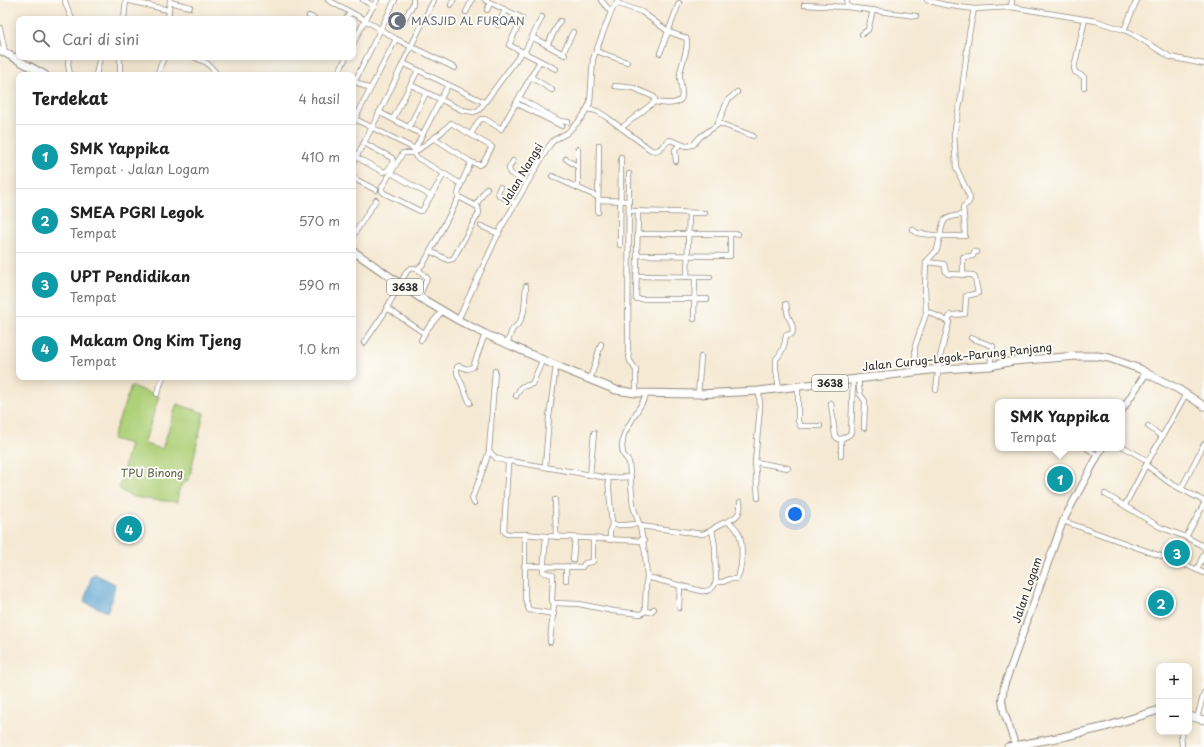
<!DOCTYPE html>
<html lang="id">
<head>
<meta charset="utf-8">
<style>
  :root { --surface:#fff; --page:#f2f2f2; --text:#222; --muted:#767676; --line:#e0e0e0; --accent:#d93025 }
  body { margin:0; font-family:"Playpen Sans",sans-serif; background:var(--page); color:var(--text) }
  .controls { position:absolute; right:12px; bottom:12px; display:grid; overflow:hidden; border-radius:8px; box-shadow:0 2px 10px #0003 }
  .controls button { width:36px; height:36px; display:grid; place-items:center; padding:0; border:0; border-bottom:1px solid var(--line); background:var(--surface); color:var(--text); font:20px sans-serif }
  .you { position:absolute; left:795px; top:514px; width:14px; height:14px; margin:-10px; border:3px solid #fff; border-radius:50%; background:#1a73e8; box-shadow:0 0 0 6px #1a73e833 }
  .badge { display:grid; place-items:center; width:26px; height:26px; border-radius:50%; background:var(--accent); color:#fff; font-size:13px; font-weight:700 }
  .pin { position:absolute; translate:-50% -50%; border:2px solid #fff; box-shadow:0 1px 4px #0006 }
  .popup { position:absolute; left:995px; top:399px; width:130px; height:52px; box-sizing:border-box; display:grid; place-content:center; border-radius:8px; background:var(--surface); filter:drop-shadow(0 1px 3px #0005); font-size:13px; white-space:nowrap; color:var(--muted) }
  .popup b { font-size:15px; color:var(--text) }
  .popup::after { content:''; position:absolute; left:50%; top:100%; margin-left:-8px; border:8px solid transparent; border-top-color:var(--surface) }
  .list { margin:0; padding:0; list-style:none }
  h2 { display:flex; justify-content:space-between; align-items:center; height:52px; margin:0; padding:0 16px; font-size:17px }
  h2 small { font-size:13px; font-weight:400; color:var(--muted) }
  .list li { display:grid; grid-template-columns:26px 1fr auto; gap:12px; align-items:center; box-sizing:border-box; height:64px; padding:0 16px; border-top:1px solid var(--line) }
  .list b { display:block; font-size:15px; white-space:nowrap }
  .list p { margin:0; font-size:13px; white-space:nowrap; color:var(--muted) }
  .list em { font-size:13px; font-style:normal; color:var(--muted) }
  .icon { flex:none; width:22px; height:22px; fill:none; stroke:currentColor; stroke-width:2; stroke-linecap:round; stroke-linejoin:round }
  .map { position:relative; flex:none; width:1204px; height:747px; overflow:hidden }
  .search { position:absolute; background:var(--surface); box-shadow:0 2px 10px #0003; left:16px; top:16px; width:340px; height:44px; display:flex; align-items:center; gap:10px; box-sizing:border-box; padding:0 14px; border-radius:8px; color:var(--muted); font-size:15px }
  .panel { position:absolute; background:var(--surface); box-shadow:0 2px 10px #0003; left:16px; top:72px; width:340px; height:308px; border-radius:8px }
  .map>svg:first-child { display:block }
</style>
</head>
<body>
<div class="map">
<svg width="1204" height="747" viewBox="0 0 1204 747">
  <rect width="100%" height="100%" fill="#fdfcf7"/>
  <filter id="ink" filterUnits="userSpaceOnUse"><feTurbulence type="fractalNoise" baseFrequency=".025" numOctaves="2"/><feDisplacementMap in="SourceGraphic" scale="8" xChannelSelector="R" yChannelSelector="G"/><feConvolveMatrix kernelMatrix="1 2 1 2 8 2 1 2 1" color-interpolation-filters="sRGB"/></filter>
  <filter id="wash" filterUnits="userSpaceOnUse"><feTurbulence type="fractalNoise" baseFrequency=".012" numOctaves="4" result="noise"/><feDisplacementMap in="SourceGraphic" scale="16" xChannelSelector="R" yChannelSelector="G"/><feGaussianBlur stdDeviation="0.9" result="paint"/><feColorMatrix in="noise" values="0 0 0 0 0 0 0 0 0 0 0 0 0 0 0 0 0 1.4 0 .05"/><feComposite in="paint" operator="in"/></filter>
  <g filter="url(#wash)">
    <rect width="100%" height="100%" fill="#f5e9d3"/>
    <!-- green -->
    <path fill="#aed078" stroke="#6c7e52" d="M131 386 159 396 144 444 162 449 177 404 204 413 189 479 180 487 178 493V502C163 500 128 501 119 488L130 444 112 439Z"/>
    <!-- water -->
    <path fill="#59a2d0" stroke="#42667e" d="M95 574 115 584 112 600 107 612C100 608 91 606 84 601L92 575Z"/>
  </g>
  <g filter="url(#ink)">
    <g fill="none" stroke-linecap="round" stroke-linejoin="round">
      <!-- minor casing -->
      <g stroke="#908a7f" stroke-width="6">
        <g id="minor">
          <polyline points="65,0 66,5 72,19"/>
          <polyline points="126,0 168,10"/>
          <polyline points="328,0 365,20 396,39 455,68"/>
          <polyline points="363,0 374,6"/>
          <polyline points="485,0 522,18 509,45 556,69"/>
          <polyline points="601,0 611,12"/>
          <polyline points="927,0 945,5 974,9 1011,7 1096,21 1124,30 1133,34 1170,57 1204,64"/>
          <polyline points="170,2 190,7"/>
          <path d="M616 3 642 12 669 32 686 38C690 46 681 64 680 74 679 81 684 93 681 99 676 106 661 103 654 102"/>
          <polyline points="451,5 453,0"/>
          <polyline points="804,5 847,7 847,0"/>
          <polyline points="847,7 916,16"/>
          <polyline points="1011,7 1012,0"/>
          <polyline points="487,10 490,3"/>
          <polyline points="466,12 472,0"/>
          <polyline points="309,16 315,19"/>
          <polyline points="405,18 413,4 413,0"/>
          <polyline points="124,19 126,0"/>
          <polyline points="168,19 170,0"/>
          <polyline points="346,19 350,13"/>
          <polyline points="498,25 505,10"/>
          <polyline points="0,28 5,52"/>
          <polyline points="1124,30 1137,0"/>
          <polyline points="862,34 868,30 873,10"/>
          <polyline points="532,37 565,55"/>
          <polyline points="353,44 365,20 377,0"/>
          <polyline points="547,45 560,21"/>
          <polyline points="596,51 627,62"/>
          <polyline points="524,53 542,17"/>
          <polyline points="563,53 573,32"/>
          <polyline points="660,53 679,3"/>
          <polyline points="69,57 68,64 70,75"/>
          <polyline points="194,57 207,63 218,75"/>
          <polyline points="16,59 19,52"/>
          <polyline points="403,63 484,102"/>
          <polyline points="96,75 100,57"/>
          <polyline points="120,75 120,57"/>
          <polyline points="157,75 164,57"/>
          <polyline points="343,75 340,73 340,70 346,57"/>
          <polyline points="531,77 552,90"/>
          <polyline points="354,81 370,89"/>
          <polyline points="355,81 395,0"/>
          <polyline points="411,85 462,110 474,112 479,110 522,52"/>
          <polyline points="448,85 415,149 414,154 416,157 461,184"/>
          <polyline points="615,86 634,88 654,97 655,99 653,103 621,128"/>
          <polyline points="1084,87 1084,77 1075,72 1074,68 1085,19"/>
          <polyline points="519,98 560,121 568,122"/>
          <polyline points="516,103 562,126"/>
          <path d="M588 109 597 111 608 118 651 150C660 153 662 145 670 140L686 146 693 145 700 137 717 125 728 100 737 92"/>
          <polyline points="379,112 423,135"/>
          <polyline points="355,119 415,149"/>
          <polyline points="393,119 418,70"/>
          <polyline points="353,123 396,39"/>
          <polyline points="719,123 753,136"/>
          <polyline points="409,127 426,93"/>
          <polyline points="471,134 478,122 481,119 485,119 501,129 540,61"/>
          <polyline points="434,138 471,162 479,165 483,163 492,147 451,123 442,132 414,153 403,153 382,187 382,191 384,193 420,211 422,211 444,174"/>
          <polyline points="356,157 383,172 388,170 393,162 392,158 364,143"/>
          <polyline points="566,159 578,167"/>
          <polyline points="513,161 509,168 510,173 527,183"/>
          <polyline points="676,161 675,150 680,144"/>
          <path d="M353 163C383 110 406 54 434 0"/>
          <polyline points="391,173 431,196"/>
          <polyline points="629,174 628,351 630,361 636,370 636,393"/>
          <polyline points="552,176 598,197"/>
          <polyline points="353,178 376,190"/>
          <polyline points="500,187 498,192 499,195 515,203"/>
          <polyline points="578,188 578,149"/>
          <polyline points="598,200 629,201"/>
          <polyline points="476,205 487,188"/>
          <polyline points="629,211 705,213"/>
          <polyline points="598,212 599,145"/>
          <polyline points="638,212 636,299 707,299"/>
          <path d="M964 214C944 219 944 215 940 236H965C965 226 964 217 963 207L969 202 970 198 956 167 954 134 961 98 969 34 974 9"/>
          <polyline points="481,226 499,234"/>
          <polyline points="912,229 917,233 940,236 937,250 926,262 925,287 926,314 915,346 915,372"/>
          <polyline points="637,234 738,234"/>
          <polyline points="353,236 376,200"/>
          <polyline points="620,245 621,157"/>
          <polyline points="430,251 448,260 453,259 479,213 478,207 459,197 458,194 461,184 471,162"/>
          <polyline points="637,255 730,256 730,234"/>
          <polyline points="926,262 944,264 946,272 948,274 973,275 975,278 978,293 966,296 965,314 951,315 949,317 949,322 940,357 936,390"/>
          <polyline points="418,269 424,263 459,197"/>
          <polyline points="963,275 963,257 973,256 974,252 977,252"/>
          <polyline points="636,276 710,277"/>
          <polyline points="687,277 689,213"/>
          <polyline points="387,308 424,333 442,311"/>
          <polyline points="927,311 949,322"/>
          <polyline points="694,319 695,277"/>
          <polyline points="458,320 501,228 549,146 554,140 567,133 578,122 583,116 590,103 593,59 611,12 618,0"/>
          <polyline points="971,338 993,346 990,366"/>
          <polyline points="421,340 425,333"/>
          <polyline points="364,343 383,315 407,271 411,268 418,269 427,278 419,297"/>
          <polyline points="507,344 512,330 520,322 524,311 526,286"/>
          <polyline points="858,379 860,394 865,401 864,428"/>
          <polyline points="590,380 601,344"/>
          <polyline points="798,387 798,421 800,426 820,426"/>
          <path d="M779 389 776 369V359C783 353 785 344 786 335L792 334C794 327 792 324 789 318 787 314 787 309 786 304"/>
          <polyline points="759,391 760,408 755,462 788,468"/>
          <polyline points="157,394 163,377"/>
          <polyline points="698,394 701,357"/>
          <polyline points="516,396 521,387 532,384 543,359"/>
          <polyline points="470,403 457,373 457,367 459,366 467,369 473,367 485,334"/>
          <polyline points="831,403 835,436 838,439 841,439"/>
          <polyline points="1148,426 1162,437"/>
          <polyline points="1122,446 1148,461"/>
          <polyline points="1087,448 1098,456"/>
          <polyline points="489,451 496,458 508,462"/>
          <polyline points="841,456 841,439 849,435 851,432 853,380"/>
          <polyline points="755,462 758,498"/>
          <polyline points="1146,465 1170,483 1204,501"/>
          <polyline points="545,467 549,417 556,366"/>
          <polyline points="590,475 594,433"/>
          <polyline points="631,477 608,478 510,461 508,464 504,531 507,534 525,534 546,536 644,541"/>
          <polyline points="608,478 612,525 610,530 610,540"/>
          <polyline points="1181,489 1204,444"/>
          <polyline points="1105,494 1160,527 1186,537 1203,546 1204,548"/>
          <polyline points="555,500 556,537"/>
          <polyline points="474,503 472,498 482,473 489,451 495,371"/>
          <polyline points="1125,505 1146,465 1186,394"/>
          <polyline points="1063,521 1186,565 1204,573"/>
          <polyline points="612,525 623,525 639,524"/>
          <path d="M640 526 703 534 712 530 715 546 716 582C713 589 709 592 701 591L647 577"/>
          <path d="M712 530C722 519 743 523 740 502"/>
          <polyline points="525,534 525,598 529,610 554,614"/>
          <polyline points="546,536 543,572 553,575 552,601 554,603 579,604 613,611 641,614 645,611 650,612 654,609"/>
          <polyline points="1186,537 1204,504"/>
          <polyline points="573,560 575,538"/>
          <polyline points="524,566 582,567 585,563 592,562 593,561 593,539"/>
          <polyline points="1197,570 1204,554"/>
          <polyline points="566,580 566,566"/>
          <path d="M716 582H723L729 579H736C743 572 743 543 739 534 737 528 733 525 728 522"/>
          <polyline points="679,608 680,586"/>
          <polyline points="645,611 646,585 647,577 645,553 640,526 633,506 629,462 623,454 622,446 624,434 647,394"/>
          <polyline points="550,642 554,603"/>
          <polyline points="1197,718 1204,693"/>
          <polyline points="1181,732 1182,747"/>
        </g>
      </g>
      <!-- tertiary casing -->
      <g stroke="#908a7f" stroke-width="8">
        <g id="tertiary">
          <polyline points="1122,410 1146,373"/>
          <polyline points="1016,747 1004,712 1002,700 1004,686 1063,521 1102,448"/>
        </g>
      </g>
      <!-- secondary casing -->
      <g stroke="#908a7f" stroke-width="9">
        <g id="secondary">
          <polyline points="1189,716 1204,720"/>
          <polyline points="1008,747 1062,737 1105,727 1159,710"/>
        </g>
      </g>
      <!-- primary casing -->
      <g stroke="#908a7f" stroke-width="9">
        <g id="primary">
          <polyline points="0,50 45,75"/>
          <polyline points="353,251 419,297 458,320 485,334 559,367 616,390 636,393 698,394 759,391 930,370 990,366 1013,361 1078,356 1097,356 1109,358 1140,369 1146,373 1178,389 1204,406"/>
        </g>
      </g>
      <!-- minor -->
      <use href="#minor" stroke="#fff" stroke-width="4.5"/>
      <!-- tertiary -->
      <use href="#tertiary" stroke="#fff" stroke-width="6"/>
      <!-- secondary -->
      <use href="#secondary" stroke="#fff" stroke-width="7"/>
      <!-- primary -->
      <use href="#primary" stroke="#fff" stroke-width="7"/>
    </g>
  </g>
  <!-- icons -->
  <defs>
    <g id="mosque-disc" transform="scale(1)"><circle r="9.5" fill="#6b7280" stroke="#fdfcf7"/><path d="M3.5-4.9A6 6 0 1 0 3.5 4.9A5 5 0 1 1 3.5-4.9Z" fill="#fff"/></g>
  </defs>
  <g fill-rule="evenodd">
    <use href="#mosque-disc" x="397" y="21"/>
  </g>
  <g text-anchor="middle" stroke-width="4" stroke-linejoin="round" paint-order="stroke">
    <!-- shield labels -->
    <g fill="#fdfcf7" stroke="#6a6a68" stroke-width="1">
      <rect x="387" y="279" width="36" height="16" rx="3"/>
      <rect x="812" y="375" width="36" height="16" rx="3"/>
    </g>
    <g font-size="10" font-weight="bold" fill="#2b2b2b">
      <text x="405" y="291">3638</text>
      <text x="830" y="387">3638</text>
    </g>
    <!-- worship labels -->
    <g font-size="11" fill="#5b616d" stroke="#fdfcf7" text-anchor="start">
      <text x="411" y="25">MASJID AL FURQAN</text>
    </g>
    <!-- street labels -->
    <g font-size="11" fill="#2b2b2b" stroke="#fdfcf7">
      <text transform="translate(522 174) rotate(-59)" y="4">Jalan Nangsi</text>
      <text transform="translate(957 357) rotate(-6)" y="4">Jalan Curug–Legok–Parung Panjang</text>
      <text transform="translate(1027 590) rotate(-71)" y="4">Jalan Logam</text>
    </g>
    <!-- park labels -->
    <g font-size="11" fill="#525d42" stroke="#fdfcf7">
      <text x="152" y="477">TPU Binong</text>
    </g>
  </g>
</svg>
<div class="controls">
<button>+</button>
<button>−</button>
</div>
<div class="you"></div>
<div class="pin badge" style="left:1060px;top:479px;background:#0f9aa8">1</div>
<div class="popup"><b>SMK Yappika</b>Tempat</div>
<div class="pin badge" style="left:1161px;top:603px;background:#0f9aa8">2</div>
<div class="pin badge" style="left:1177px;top:553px;background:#0f9aa8">3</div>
<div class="pin badge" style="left:129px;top:529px;background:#0f9aa8">4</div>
<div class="search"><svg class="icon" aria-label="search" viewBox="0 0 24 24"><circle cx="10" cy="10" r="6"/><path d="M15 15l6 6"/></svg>Cari di sini</div>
<section class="panel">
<h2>Terdekat<small>4 hasil</small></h2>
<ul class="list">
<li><span class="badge" style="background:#0f9aa8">1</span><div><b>SMK Yappika</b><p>Tempat · Jalan Logam</p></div><em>410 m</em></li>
<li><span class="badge" style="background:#0f9aa8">2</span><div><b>SMEA PGRI Legok</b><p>Tempat</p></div><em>570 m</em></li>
<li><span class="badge" style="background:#0f9aa8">3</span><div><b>UPT Pendidikan</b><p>Tempat</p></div><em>590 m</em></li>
<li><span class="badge" style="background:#0f9aa8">4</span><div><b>Makam Ong Kim Tjeng</b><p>Tempat</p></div><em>1.0 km</em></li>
</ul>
</section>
</div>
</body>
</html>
